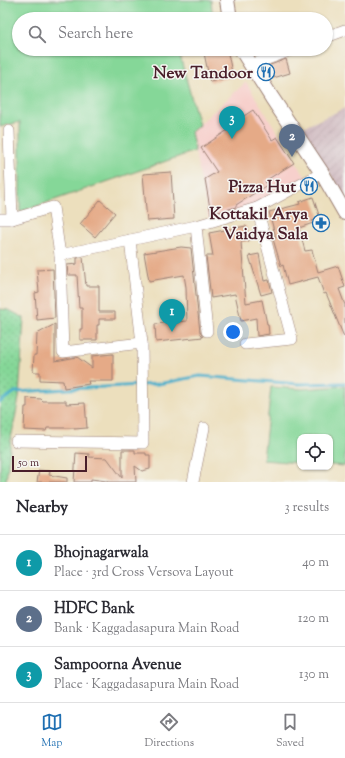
<!DOCTYPE html>
<html lang="en">
<head>
<meta charset="utf-8">
<style>
  :root { --surface:#fff; --page:#f2f2f3; --text:#2b2b33; --muted:#7c7c81; --line:#e1e1e2; --accent:#1f6fb2 }
  body { margin:0; font-family:"Sorts Mill Goudy",serif; background:var(--page); color:var(--text) }
  .controls { position:absolute; right:12px; bottom:12px; display:grid; overflow:hidden; border-radius:8px; box-shadow:0 1px 3px #0004 }
  .controls button { width:36px; height:36px; display:grid; place-items:center; padding:0; border:0; border-bottom:1px solid var(--line); background:var(--surface); color:var(--text); font:20px sans-serif }
  .scale { position:absolute; left:12px; bottom:10px; width:75px; box-sizing:border-box; padding-left:4px; border:2px solid #4a1f2b; border-top:0; font-size:11px; line-height:14px; white-space:nowrap; color:#4a1f2b; -webkit-text-stroke:3px #f6f6f2; paint-order:stroke }
  .you { position:absolute; left:233px; top:332px; width:14px; height:14px; margin:-10px; border:3px solid #fff; border-radius:50%; background:#1a73e8; box-shadow:0 0 0 6px #1a73e833 }
  .badge { display:grid; place-items:center; width:26px; height:26px; border-radius:50%; background:var(--accent); color:#fff; font-size:13px; font-weight:700 }
  .pin { position:absolute; translate:-50% -33px; filter:drop-shadow(0 1px 2px #0008) }
  .pin::after { content:''; position:absolute; top:21px; width:14px; height:12px; background:inherit; clip-path:polygon(0 0,100% 0,50% 100%) }
  .list { margin:0; padding:0; list-style:none }
  h2 { display:flex; justify-content:space-between; align-items:center; height:52px; margin:0; padding:0 16px; font-size:17px }
  h2 small { font-size:13px; font-weight:400; color:var(--muted) }
  .list li { display:grid; grid-template-columns:26px 1fr auto; gap:12px; align-items:center; box-sizing:border-box; height:56px; padding:0 16px; border-top:1px solid var(--line) }
  .list b { display:block; font-size:15px; white-space:nowrap }
  .list p { margin:0; font-size:13px; white-space:nowrap; color:var(--muted) }
  .list em { font-size:13px; font-style:normal; color:var(--muted) }
  .icon { flex:none; width:22px; height:22px; fill:none; stroke:currentColor; stroke-width:2; stroke-linecap:round; stroke-linejoin:round }
  .map { position:relative; flex:none; width:345px; height:482px; overflow:hidden }
  .search { position:absolute; background:var(--surface); box-shadow:0 1px 3px #0004; left:12px; right:12px; top:12px; height:44px; display:flex; align-items:center; gap:10px; box-sizing:border-box; padding:0 14px; border-radius:22px; color:var(--muted); font-size:15px }
  .sheet { height:220px; background:var(--surface) }
  nav { display:flex; justify-content:space-around; align-items:center; box-sizing:border-box; height:56px; border-top:1px solid var(--line); background:var(--surface); font-size:11px; color:var(--muted) }
  nav a { display:grid; justify-items:center; gap:2px }
  nav .on { color:var(--accent) }
  .map>svg:first-child { display:block }
</style>
</head>
<body>
<div class="map">
<svg width="345" height="482" viewBox="0 0 345 482">
  <defs>
    <pattern id="industrial-furrows" width="10" height="10" patternUnits="userSpaceOnUse"><rect width="10" height="10" fill="#d2bec3"/><path d="M-1 1l2-2M0 10L10 0M9 11l2-2" fill="none" stroke="#b6a3a8"/></pattern>
    <pattern id="park-dots" width="8" height="8" patternUnits="userSpaceOnUse"><rect width="8" height="8" fill="#85d798"/><path d="M2 2h.1M6 6h.1" fill="none" stroke="#74b883" stroke-width="1.8" stroke-linecap="round"/></pattern>
  </defs>
  <rect width="100%" height="100%" fill="#f6f6f2"/>
  <filter id="ink" filterUnits="userSpaceOnUse"><feTurbulence type="fractalNoise" baseFrequency=".025" numOctaves="2"/><feDisplacementMap in="SourceGraphic" scale="8" xChannelSelector="R" yChannelSelector="G"/><feConvolveMatrix kernelMatrix="1 2 1 2 8 2 1 2 1" color-interpolation-filters="sRGB"/></filter>
  <filter id="wash" filterUnits="userSpaceOnUse"><feTurbulence type="fractalNoise" baseFrequency=".012" numOctaves="4" result="noise"/><feDisplacementMap in="SourceGraphic" scale="16" xChannelSelector="R" yChannelSelector="G"/><feGaussianBlur stdDeviation="0.9" result="paint"/><feColorMatrix in="noise" values="0 0 0 0 0 0 0 0 0 0 0 0 0 0 0 0 0 1.4 0 .05"/><feComposite in="paint" operator="in"/></filter>
  <g filter="url(#wash)">
    <rect width="100%" height="100%" fill="#ecdfbd"/>
    <!-- built -->
    <polygon fill="#f7d0cc" points="246,82 306,178 256,206 209,221 191,132"/>
    <!-- industrial -->
    <polygon fill="url(#industrial-furrows)" points="345,108 345,198 302,128"/>
    <!-- grass -->
    <g fill="#85d798" stroke="#687b62">
      <polygon points="0,0 211,0 213,19 19,19 19,49 178,49 199,125 191,132 195,151 20,212 20,122 0,127"/>
      <polygon points="345,386 345,466 330,465 330,437 300,437 300,463 263,460 271,387 302,389"/>
    </g>
    <!-- park -->
    <polygon fill="url(#park-dots)" stroke="#687b62" points="0,309 9,310 24,318 19,398 11,439 6,482 0,482"/>
    <g fill="none" stroke-linecap="round" stroke-linejoin="round">
      <!-- stream -->
      <polyline stroke="#4db1cc" stroke-width="3" points="0,402 15,392 158,384 200,376 299,384 345,383"/>
    </g>
    <g id="blocks">
      <!-- building -->
      <g fill="#e5aa87">
        <polygon points="219,49 227,49 233,77 210,82 204,53"/>
        <polygon points="286,59 290,73 270,79 265,67"/>
        <polygon points="253,110 272,140 277,137 294,163 265,181 267,185 236,205 236,207 211,214 205,179 217,172 201,148 228,130 227,127"/>
        <polygon points="171,172 174,219 147,221 143,174"/>
        <polygon points="313,197 320,218 312,221 313,223 299,228 305,251 312,250 318,272 338,266 345,287 339,289 345,305 345,336 344,337 326,293 324,294 318,277 288,285 283,265 281,266 273,239 276,238 269,212 300,204 299,202"/>
        <polygon points="100,200 115,213 95,237 80,224"/>
        <polygon points="246,226 249,241 241,242 246,303 262,300 267,324 268,324 269,334 257,336 256,318 241,321 235,294 211,298 206,256 213,256 209,233"/>
        <polygon points="181,247 191,248 200,332 203,337 156,342 155,324 187,321 186,287 184,275 149,281 144,253"/>
        <polygon points="259,254 264,281 269,280 272,292 261,295 249,256"/>
        <polygon points="83,257 86,286 99,286 99,312 115,312 115,319 99,319 99,325 97,325 97,340 80,340 80,329 82,329 82,308 79,308 77,275 68,275 67,265 77,264 77,258"/>
        <polygon points="53,269 55,318 37,320 35,293 39,292 37,270"/>
        <polygon points="55,324 55,361 77,357 92,368 92,356 113,354 113,381 88,381 89,384 64,388 63,381 40,380 40,372 33,372 34,355 36,355 37,334"/>
        <polygon points="27,398 41,399 43,401 66,401 66,404 85,403 87,428 74,429 74,428 47,428 46,431 24,430 25,407 27,407"/>
        <polygon points="122,450 135,450 135,453 146,453 146,455 150,455 150,469 142,471 135,466 136,482 107,482 107,481 91,479 91,482 74,482 76,453 89,454 89,457 107,458 122,478"/>
        <polygon points="39,470 50,471 49,475 67,478 67,482 37,482"/>
      </g>
    </g>
  </g>
  <g filter="url(#ink)">
    <use href="#blocks" fill-opacity="0" stroke="#9b7f74" stroke-width="1"/>
    <g fill="none" stroke-linecap="round" stroke-linejoin="round">
      <!-- minor casing -->
      <g stroke="#9b7f74" stroke-width="12">
        <g id="minor">
          <polyline points="326,37 345,30"/>
          <polyline points="251,65 294,49"/>
          <polyline points="9,131 12,219"/>
          <polyline points="0,219 12,219 53,207 60,255 196,226 257,208 322,173"/>
          <polyline points="196,226 207,331"/>
          <polyline points="60,255 63,352 142,343"/>
          <polyline points="245,344 292,339 257,208"/>
          <polyline points="16,441 143,443 142,343 130,240"/>
          <polyline points="193,482 204,428"/>
        </g>
      </g>
      <!-- major casing -->
      <g stroke="#9b7f74" stroke-width="16">
        <g id="major">
          <polyline points="227,0 230,19"/>
          <polyline points="241,49 272,98 322,173 345,213"/>
        </g>
      </g>
      <!-- minor -->
      <use href="#minor" stroke="#fff" stroke-width="11"/>
      <!-- major -->
      <use href="#major" stroke="#fff" stroke-width="14"/>
    </g>
  </g>
  <!-- icons -->
  <defs>
    <g id="restaurant-ring" transform="scale(0.9)"><circle r="9.5" fill="#f6f6f2" stroke="#1f6fb2" stroke-width="1.5"/><path d="M-5-6h1v4h1v-4h1v4h1v-4h1v5L-1.5 .5V6h-2V.5L-5-1ZM5-6V6H3V1.5H1.5Q1.5-4 5-6Z" fill="#1f6fb2"/></g>
    <g id="pharmacy-ring" transform="scale(0.9)"><circle r="9.5" fill="#f6f6f2" stroke="#1f6fb2" stroke-width="1.5"/><path d="M-2-6h4v4h4v4h-4v4h-4v-4h-4v-4h4Z" fill="#1f6fb2"/></g>
  </defs>
  <g fill-rule="evenodd">
    <use href="#restaurant-ring" x="266" y="72"/>
    <use href="#restaurant-ring" x="309" y="186"/>
    <use href="#pharmacy-ring" x="321" y="223"/>
  </g>
  <g text-anchor="middle" stroke-width="3" stroke-linejoin="round" paint-order="stroke">
    <!-- poi labels -->
    <g font-size="17" font-weight="bold" fill="#4a1f2b" stroke="#f6f6f2" text-anchor="end">
      <text x="253" y="78">New Tandoor</text>
      <text x="296" y="192">Pizza Hut</text>
      <text x="308" y="219">Kottakil Arya<tspan x="308" dy="20">Vaidya Sala</tspan></text>
    </g>
  </g>
</svg>
<div class="controls">
<button><svg class="icon" aria-label="locate" viewBox="0 0 24 24"><circle cx="12" cy="12" r="6"/><path d="M12 2v4M12 18v4M2 12h4M18 12h4"/></svg></button>
</div>
<div class="scale">50 m</div>
<div class="you"></div>
<div class="pin badge" style="left:172px;top:332px;background:#0f9aa8">1</div>
<div class="pin badge" style="left:292px;top:157px;background:#5c6f8a">2</div>
<div class="pin badge" style="left:232px;top:139px;background:#0f9aa8">3</div>
<div class="search"><svg class="icon" aria-label="search" viewBox="0 0 24 24"><circle cx="10" cy="10" r="6"/><path d="M15 15l6 6"/></svg>Search here</div>
</div>
<section class="sheet">
<h2>Nearby<small>3 results</small></h2>
<ul class="list">
<li><span class="badge" style="background:#0f9aa8">1</span><div><b>Bhojnagarwala</b><p>Place · 3rd Cross Versova Layout</p></div><em>40 m</em></li>
<li><span class="badge" style="background:#5c6f8a">2</span><div><b>HDFC Bank</b><p>Bank · Kaggadasapura Main Road</p></div><em>120 m</em></li>
<li><span class="badge" style="background:#0f9aa8">3</span><div><b>Sampoorna Avenue</b><p>Place · Kaggadasapura Main Road</p></div><em>130 m</em></li>
</ul>
</section>
<nav>
<a class="on"><svg class="icon" aria-label="map" viewBox="0 0 24 24"><path d="M3 6l6-2 6 2 6-2v14l-6 2-6-2-6 2zM9 4v14M15 6v14"/></svg>Map</a>
<a><svg class="icon" aria-label="directions" viewBox="0 0 24 24"><path d="M12 3l9 9-9 9-9-9zM9 14v-3h6M13 9l2 2-2 2"/></svg>Directions</a>
<a><svg class="icon" aria-label="saved" viewBox="0 0 24 24"><path d="M7 4h10v16l-5-4-5 4z"/></svg>Saved</a>
</nav>
</body>
</html>
